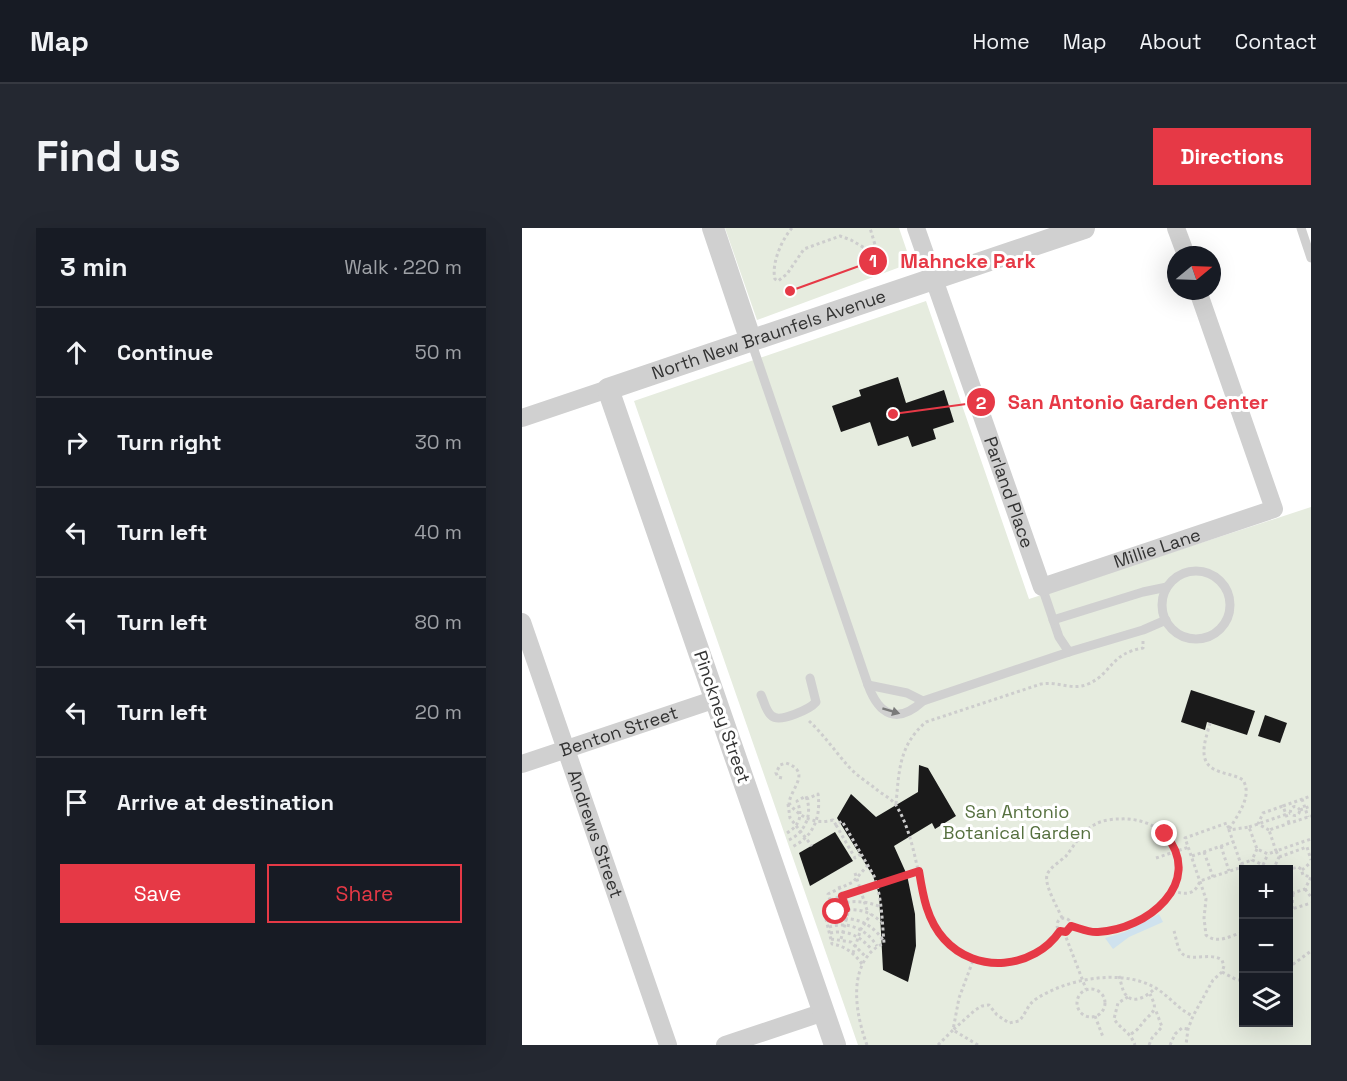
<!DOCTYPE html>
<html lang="en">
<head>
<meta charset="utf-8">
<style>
  :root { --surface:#171b24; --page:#242831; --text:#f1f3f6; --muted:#9ea1a6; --line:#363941; --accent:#e63946 }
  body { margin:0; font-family:"Space Grotesk",sans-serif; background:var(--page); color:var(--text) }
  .controls { position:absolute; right:18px; bottom:18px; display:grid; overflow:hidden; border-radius:0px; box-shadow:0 6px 24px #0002 }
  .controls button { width:54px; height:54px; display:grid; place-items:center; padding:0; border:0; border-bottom:2px solid var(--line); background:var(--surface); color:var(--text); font:30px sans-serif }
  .compass { position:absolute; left:645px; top:18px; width:54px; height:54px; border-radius:50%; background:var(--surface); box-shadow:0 6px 24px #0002; rotate:71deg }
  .stop { position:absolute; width:18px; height:18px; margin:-14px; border:4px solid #e63946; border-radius:50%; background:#fff }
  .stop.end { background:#e63946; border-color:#fff; box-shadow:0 2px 6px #0008 }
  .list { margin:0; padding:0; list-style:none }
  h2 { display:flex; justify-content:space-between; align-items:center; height:78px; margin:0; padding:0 24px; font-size:26px }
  h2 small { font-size:20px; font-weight:400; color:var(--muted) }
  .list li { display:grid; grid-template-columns:39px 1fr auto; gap:18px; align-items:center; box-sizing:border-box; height:90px; padding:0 24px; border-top:2px solid var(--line) }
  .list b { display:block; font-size:22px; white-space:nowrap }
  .list em { font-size:20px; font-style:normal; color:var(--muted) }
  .actions { display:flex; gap:12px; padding:18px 24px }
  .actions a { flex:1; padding:14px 0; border:2px solid var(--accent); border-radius:0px; text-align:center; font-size:21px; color:var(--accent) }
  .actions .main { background:var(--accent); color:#fff }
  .icon { flex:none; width:33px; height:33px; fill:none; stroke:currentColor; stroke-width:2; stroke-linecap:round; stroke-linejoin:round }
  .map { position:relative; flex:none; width:789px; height:817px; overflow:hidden; border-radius:0px }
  header { display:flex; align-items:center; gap:36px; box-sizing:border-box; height:84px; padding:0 30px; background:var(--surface); border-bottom:2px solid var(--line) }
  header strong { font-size:28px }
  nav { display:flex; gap:33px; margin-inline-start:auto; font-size:21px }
  .intro { display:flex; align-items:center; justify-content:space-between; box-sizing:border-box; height:144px; padding:0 36px }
  h1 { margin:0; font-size:42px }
  .button { padding:15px 27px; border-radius:0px; background:var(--accent); color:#fff; font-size:21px; font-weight:700 }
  main { display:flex; gap:36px; padding:0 36px }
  aside { flex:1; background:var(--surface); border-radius:0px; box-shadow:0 6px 24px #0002 }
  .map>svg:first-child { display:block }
</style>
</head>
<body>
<header>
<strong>Map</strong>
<nav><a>Home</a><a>Map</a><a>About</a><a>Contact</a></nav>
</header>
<div class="intro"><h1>Find us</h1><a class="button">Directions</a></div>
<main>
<aside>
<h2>3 min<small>Walk · 220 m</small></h2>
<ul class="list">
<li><svg class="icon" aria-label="ahead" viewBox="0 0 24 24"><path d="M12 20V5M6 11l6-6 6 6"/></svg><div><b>Continue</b></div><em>50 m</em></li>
<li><svg class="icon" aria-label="right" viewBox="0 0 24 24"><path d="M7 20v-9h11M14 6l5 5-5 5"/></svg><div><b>Turn right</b></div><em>30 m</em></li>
<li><svg class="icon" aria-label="left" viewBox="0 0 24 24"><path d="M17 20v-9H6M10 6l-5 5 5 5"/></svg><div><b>Turn left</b></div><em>40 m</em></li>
<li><svg class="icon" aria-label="left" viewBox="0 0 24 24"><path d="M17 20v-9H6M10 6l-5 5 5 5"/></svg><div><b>Turn left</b></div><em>80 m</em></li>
<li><svg class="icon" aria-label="left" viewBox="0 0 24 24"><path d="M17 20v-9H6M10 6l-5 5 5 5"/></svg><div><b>Turn left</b></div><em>20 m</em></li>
<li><svg class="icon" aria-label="arrive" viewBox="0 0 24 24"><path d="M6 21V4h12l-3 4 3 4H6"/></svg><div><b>Arrive at destination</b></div></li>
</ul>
<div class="actions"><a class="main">Save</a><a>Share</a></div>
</aside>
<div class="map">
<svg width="789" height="817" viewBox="0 0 789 817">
  <rect width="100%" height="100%" fill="#fff"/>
  <!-- green -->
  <g fill="#e6ecdf" fill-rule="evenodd">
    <polygon points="203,0 377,0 389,35 235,92"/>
    <path d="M404 73 507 371 789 279V817H336L112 173ZM722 642H766V794H722Z"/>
  </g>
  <!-- water -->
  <polygon fill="#cfe2ee" points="637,686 641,694 607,709 591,721 583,710 603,704"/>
  <!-- building -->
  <g fill="#1a1a1a">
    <polygon points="376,149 384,175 422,162 432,194 411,201 414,211 390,219 386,208 356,218 348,194 319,204 310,178 339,168 337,162"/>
    <polygon points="669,462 733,483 725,507 685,494 683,502 659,494"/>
    <polygon points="743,487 765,495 758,515 736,508"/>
    <polygon points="397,537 406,540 434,588 413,601 410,595 372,618 385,647 393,686 394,718 386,754 361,742 357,667 351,648 315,590 329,566 354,589 396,564"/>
    <polygon points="313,604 331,633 288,658 277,625"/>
  </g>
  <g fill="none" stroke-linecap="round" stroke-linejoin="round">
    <!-- path -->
    <g stroke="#cdcdcd" stroke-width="3" stroke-dasharray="3 3" stroke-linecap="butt">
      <path d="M270 0C260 11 249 36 253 51L256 53 265 46 282 21 318 8 329 12 351 25 354 20 348 0"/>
      <path d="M287 493C301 506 313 523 326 538 334 547 345 554 354 561 361 567 371 571 375 579 409 635 386 734 480 735 503 736 526 721 538 703"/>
      <path d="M688 495C685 508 675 530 690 540 699 546 712 546 721 552 731 569 715 587 707 602L705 595 663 610 684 671 682 690 684 707C696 717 709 707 722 704"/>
      <path d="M260 550 256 549 254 545 258 537 264 535C290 544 269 560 267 575 277 589 293 597 311 592L314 597 320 593 352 648C360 670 360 692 362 715 324 733 333 785 345 817"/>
      <polyline points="780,571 786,589"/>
      <polyline points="266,576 268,590 290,618"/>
      <path d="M374 576C377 543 377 517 404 494L519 456C536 453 551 463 566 456 591 445 587 426 621 420V413"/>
      <circle cx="773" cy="583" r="4.5"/>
      <polyline points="778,582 789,578"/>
      <polyline points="767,595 761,578 789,568"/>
      <polyline points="314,597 333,630 339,626"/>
      <polyline points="727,599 768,585"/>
      <polyline points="747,602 736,596 741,585 761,578"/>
      <path d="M265 605C278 597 281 587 275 573L284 568 285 571"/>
      <path d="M267 612C283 604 290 588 285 571L296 566C299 589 292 608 270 619"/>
      <polyline points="699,618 707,643"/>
      <polyline points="735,621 730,632 741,637 746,626"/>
      <polyline points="682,624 691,649"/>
      <polyline points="670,628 711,614"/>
      <polyline points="757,629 785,619 789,632"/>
      <polyline points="634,630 667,619"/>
      <polyline points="719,636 730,632"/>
      <path d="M346 637 331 654 306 666 310 678C327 672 342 672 359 679"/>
      <polyline points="724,642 720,639 707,602 727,599 735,621 746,626 754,623 747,602 789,588"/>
      <polyline points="751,642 757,629 754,623 789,611"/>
      <polyline points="765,642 776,639 779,641 781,647 789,649 783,661 771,665 766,664"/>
      <polyline points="780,642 789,634"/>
      <polyline points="333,645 346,685"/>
      <polyline points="766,649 769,651 766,653"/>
      <polyline points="317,658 320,668"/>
      <polyline points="783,661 789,669"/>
      <polyline points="308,672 397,643"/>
      <polyline points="766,680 770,681 789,675"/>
      <polyline points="770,681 771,665"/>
      <path d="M540 690C536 680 522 657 525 647 527 640 539 633 544 628 552 618 560 603 572 597 580 592 590 591 598 591 629 589 662 611 657 646 656 652 653 658 651 663 664 667 673 667 678 653L720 639"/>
      <circle cx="542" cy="697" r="7"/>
      <path d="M305 693C328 687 347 692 361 712"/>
      <path d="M549 698C556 700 564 704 572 704 599 707 636 685 651 663"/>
      <path d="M307 699C327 693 344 701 355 718"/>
      <path d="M652 703C654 709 655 718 658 723 666 736 687 723 700 732L702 738 700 744 691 752 671 788 666 801 664 817"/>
      <polyline points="542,704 564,761"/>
      <path d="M308 705C326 701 339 709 350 722"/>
      <polyline points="309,711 329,714 344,729"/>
      <polyline points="319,711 327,681"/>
      <polyline points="331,725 339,701 349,686"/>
      <path d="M340 736C332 725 323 718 310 716L303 687C324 680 343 678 359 694"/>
      <polyline points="766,740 789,723"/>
      <polyline points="700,744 715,752 722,752"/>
      <path d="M597 748C599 753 600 763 604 767 612 777 627 767 633 760"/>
      <circle cx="569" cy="775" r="14"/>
      <path d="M606 769 596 775 592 791C600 803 607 802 613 817"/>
      <polyline points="573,788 581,809"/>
      <path d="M609 806C616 802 618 798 623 792 634 781 635 781 628 766"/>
      <polyline points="416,817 431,802 437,770 452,730"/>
      <path d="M456 817 431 802 453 782 460 778 467 777 475 787 487 795 497 793C504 786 505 777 514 771 545 751 596 741 630 758 646 766 655 781 671 788"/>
      <polyline points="627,817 630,810 640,799 634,783"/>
      <polyline points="648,817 653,806 660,800 666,801"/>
    </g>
    <!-- service -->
    <g stroke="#d0d0d0" stroke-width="9">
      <polyline points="779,0 789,30"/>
      <path d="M229 113 346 457C357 487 375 497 401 473L547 424 621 402 644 392"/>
      <circle cx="674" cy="377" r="34"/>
      <polyline points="520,359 537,409 547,424"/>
      <polyline points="531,392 621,364 645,359"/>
      <polyline points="346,457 385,465 401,473"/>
      <path d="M239 467C242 473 244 484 250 488 258 495 288 481 294 474L288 450"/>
    </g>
    <!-- minor -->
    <g stroke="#d0d0d0" stroke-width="18">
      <path id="s1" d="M394 0 520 359 752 281 676 63"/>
      <polyline points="654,0 664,27"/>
      <polyline points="0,190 86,161"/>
      <path id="s2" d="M0 394 146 817"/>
      <path id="s3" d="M0 536 194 471"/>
      <polyline points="203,817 302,784"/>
    </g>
    <!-- tertiary -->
    <g stroke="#d0d0d0" stroke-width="22">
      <polyline points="191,0 229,113"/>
      <path id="s4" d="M313 817 86 161 562 0"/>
    </g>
  </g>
  <!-- one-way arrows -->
  <defs><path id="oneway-solid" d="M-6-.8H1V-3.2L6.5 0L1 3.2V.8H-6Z" transform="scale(1.5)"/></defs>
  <use fill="#7a7a7a" href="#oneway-solid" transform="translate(369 483) rotate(17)"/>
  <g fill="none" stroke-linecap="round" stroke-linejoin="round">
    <!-- route -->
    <path stroke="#e63946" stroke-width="8" d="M314 684 324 681 320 668 397 643C401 668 405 692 422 711 454 747 512 741 538 703L544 704 549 698C557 700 567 705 576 704 624 702 684 655 643 606"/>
  </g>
  <g text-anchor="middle" stroke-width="6" stroke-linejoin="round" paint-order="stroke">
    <!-- street labels -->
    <g font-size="18" fill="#333" stroke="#fff">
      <text dy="6" stroke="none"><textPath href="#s4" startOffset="864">North New Braunfels Avenue</textPath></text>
      <text dy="6" stroke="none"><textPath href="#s1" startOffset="280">Parland Place</textPath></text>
      <text dy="6" stroke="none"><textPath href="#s1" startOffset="502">Millie Lane</textPath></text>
      <text transform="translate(200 489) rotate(71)" y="6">Pinckney Street</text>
      <text dy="6" stroke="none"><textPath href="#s3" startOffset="102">Benton Street</textPath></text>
      <text dy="6" stroke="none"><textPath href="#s2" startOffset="224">Andrews Street</textPath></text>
    </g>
    <!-- park labels -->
    <g font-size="18" fill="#56703f" stroke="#fff">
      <text x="495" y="590">San Antonio<tspan x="495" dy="21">Botanical Garden</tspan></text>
    </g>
  </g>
  <!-- callouts -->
  <path fill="none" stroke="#e63946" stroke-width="2" d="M268 63L351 33M371 186L459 174"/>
  <g fill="#e63946" stroke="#fff" stroke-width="2">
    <circle cx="268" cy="63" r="6"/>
    <circle cx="371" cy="186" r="6"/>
    <circle cx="351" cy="33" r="15"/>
    <circle cx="459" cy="174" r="15"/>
  </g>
  <g font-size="18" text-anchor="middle" font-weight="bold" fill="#fff">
    <text x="351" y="39">1</text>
    <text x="459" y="181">2</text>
  </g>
  <g font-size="20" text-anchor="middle" font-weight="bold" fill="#e63946" stroke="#fff" stroke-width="6" stroke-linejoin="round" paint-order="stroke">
    <text x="446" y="40">Mahncke Park</text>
    <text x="616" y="181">San Antonio Garden Center</text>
  </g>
</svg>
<div class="controls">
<button>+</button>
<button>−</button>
<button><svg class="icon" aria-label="layers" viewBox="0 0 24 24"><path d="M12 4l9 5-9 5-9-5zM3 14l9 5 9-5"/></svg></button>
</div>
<svg class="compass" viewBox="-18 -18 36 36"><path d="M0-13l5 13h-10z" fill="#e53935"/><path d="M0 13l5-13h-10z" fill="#9ea1a6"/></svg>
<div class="stop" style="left:314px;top:684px"></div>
<div class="stop end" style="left:643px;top:606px"></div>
</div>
</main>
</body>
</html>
